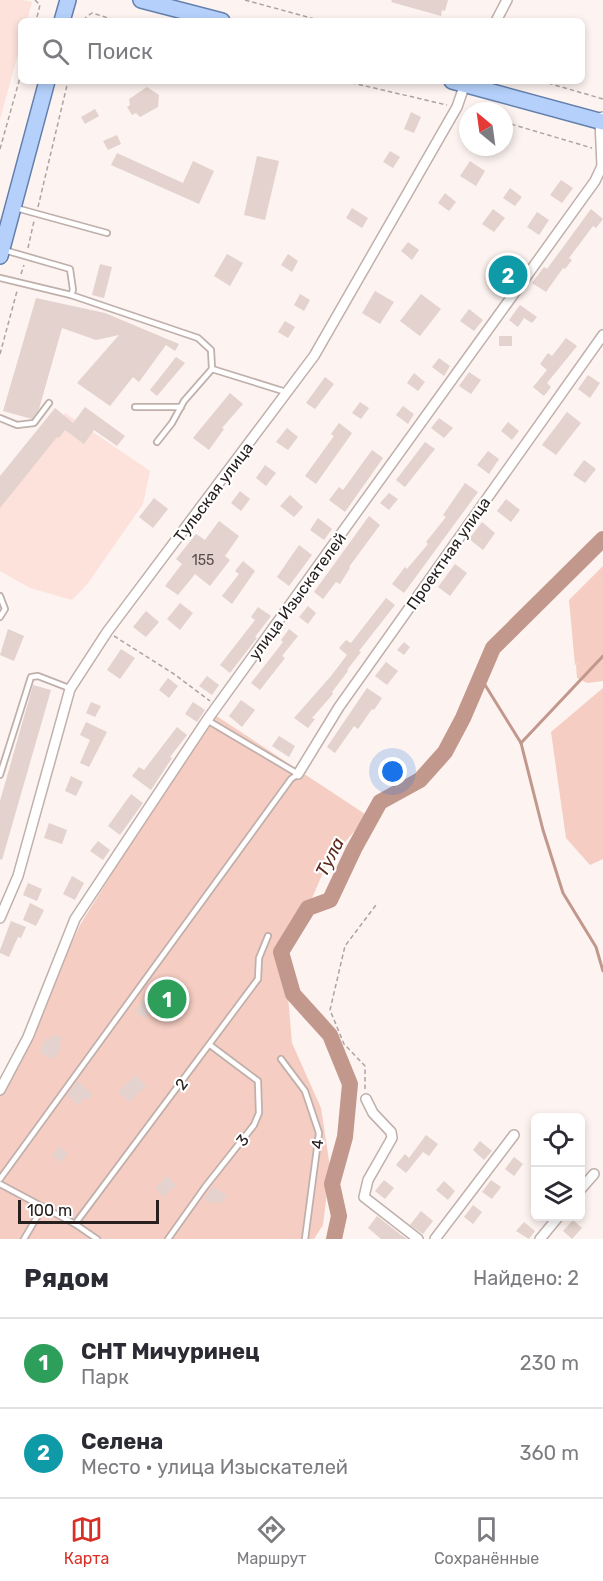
<!DOCTYPE html>
<html lang="ru">
<head>
<meta charset="utf-8">
<style>
  :root { --surface:#fff; --page:#f2f2f3; --text:#2b2b33; --muted:#7c7c81; --line:#e1e1e2; --accent:#d93025 }
  body { margin:0; font-family:Rubik,sans-serif; background:var(--page); color:var(--text) }
  .controls { position:absolute; right:18px; bottom:18px; display:grid; overflow:hidden; border-radius:9px; box-shadow:0 3px 9px #0003 }
  .controls button { width:54px; height:54px; display:grid; place-items:center; padding:0; border:0; border-bottom:2px solid var(--line); background:var(--surface); color:var(--text); font:30px sans-serif }
  .compass { position:absolute; left:459px; top:102px; width:54px; height:54px; border-radius:50%; background:var(--surface); box-shadow:0 3px 9px #0003; rotate:331deg }
  .scale { position:absolute; left:18px; bottom:15px; width:141px; box-sizing:border-box; padding-left:6px; border:3px solid #27201f; border-top:0; font-size:16px; line-height:21px; white-space:nowrap; color:#27201f; -webkit-text-stroke:4px #fff; paint-order:stroke }
  .you { position:absolute; left:393px; top:772px; width:21px; height:21px; margin:-15px; border:4px solid #fff; border-radius:50%; background:#1a73e8; box-shadow:0 0 0 9px #1a73e833 }
  .badge { display:grid; place-items:center; width:39px; height:39px; border-radius:50%; background:var(--accent); color:#fff; font-size:20px; font-weight:700 }
  .pin { position:absolute; translate:-50% -50%; border:3px solid #fff; box-shadow:0 2px 6px #0006 }
  .list { margin:0; padding:0; list-style:none }
  h2 { display:flex; justify-content:space-between; align-items:center; height:78px; margin:0; padding:0 24px; font-size:26px }
  h2 small { font-size:20px; font-weight:400; color:var(--muted) }
  .list li { display:grid; grid-template-columns:39px 1fr auto; gap:18px; align-items:center; box-sizing:border-box; height:90px; padding:0 24px; border-top:2px solid var(--line) }
  .list b { display:block; font-size:22px; white-space:nowrap }
  .list p { margin:0; font-size:20px; white-space:nowrap; color:var(--muted) }
  .list em { font-size:20px; font-style:normal; color:var(--muted) }
  .icon { flex:none; width:33px; height:33px; fill:none; stroke:currentColor; stroke-width:2; stroke-linecap:round; stroke-linejoin:round }
  .map { position:relative; flex:none; width:603px; height:1239px; overflow:hidden }
  .search { position:absolute; background:var(--surface); box-shadow:0 3px 9px #0003; left:18px; right:18px; top:18px; height:66px; display:flex; align-items:center; gap:15px; box-sizing:border-box; padding:0 21px; border-radius:9px; color:var(--muted); font-size:22px }
  .sheet { height:258px; background:var(--surface) }
  nav { display:flex; justify-content:space-around; align-items:center; box-sizing:border-box; height:84px; border-top:2px solid var(--line); background:var(--surface); font-size:16px; color:var(--muted) }
  nav a { display:grid; justify-items:center; gap:3px }
  nav .on { color:var(--accent) }
  .map>svg:first-child { display:block }
</style>
</head>
<body>
<div class="map">
<svg width="603" height="1239" viewBox="0 0 603 1239">
  <rect width="100%" height="100%" fill="#fdf3f0"/>
  <!-- built -->
  <g fill="#fce2db">
    <polygon points="0,0 23,0 32,2 27,21 21,21 21,43 0,119"/>
    <polygon points="65,413 150,471 143,504 88,583 72,600 30,588 0,571 0,489"/>
  </g>
  <!-- green -->
  <g fill="#f5cdc2">
    <polygon points="603,566 603,681 587,683 577,678 576,665 580,661 575,665 569,600"/>
    <polygon points="603,688 603,859 590,865 566,838 551,732"/>
    <polygon points="212,713 368,816 328,861 285,961 292,1043 321,1108 330,1167 323,1225 314,1239 0,1239 0,1090 28,1037 80,925"/>
  </g>
  <g fill="none" stroke-linecap="round" stroke-linejoin="round">
    <!-- stream -->
    <g stroke="#c2988d" stroke-width="3">
      <polyline points="493,648 482,680 521,743 543,830 563,893 596,947 603,971"/>
      <polyline points="521,743 603,656"/>
    </g>
    <!-- river -->
    <polyline stroke="#c2988d" stroke-width="16" points="334,1239 339,1216 332,1184 345,1137 350,1084 330,1035 293,994 281,952 308,908 330,900 354,849 380,802 420,780 445,752 463,718 493,648 603,539"/>
  </g>
  <!-- building -->
  <g fill="#e3d2cd">
    <polygon points="392,0 448,0 445,11 442,10 441,16 391,2"/>
    <polygon points="147,87 159,95 158,107 140,117 136,113 132,115 127,107 130,105 129,99"/>
    <polygon points="95,109 99,116 85,124 81,117"/>
    <polygon points="411,112 421,117 414,133 404,129"/>
    <polygon points="117,135 121,144 108,150 103,141"/>
    <polygon points="390,151 400,157 393,168 383,162"/>
    <polygon points="117,153 183,183 193,161 214,171 199,204 111,165"/>
    <polygon points="257,156 279,161 265,220 244,215"/>
    <polygon points="470,161 485,171 476,186 460,176"/>
    <polygon points="561,180 573,188 562,203 550,195"/>
    <polygon points="510,188 522,197 515,206 503,198"/>
    <polygon points="445,193 456,202 449,211 438,203"/>
    <polygon points="352,208 368,218 362,228 346,218"/>
    <polygon points="493,209 505,218 494,232 482,224"/>
    <polygon points="591,209 603,219 596,228 593,226 569,258 572,260 565,269 563,268 546,292 532,283 544,267 547,269"/>
    <polygon points="537,212 549,220 539,235 527,227"/>
    <polygon points="408,242 419,250 412,260 401,251"/>
    <polygon points="227,254 243,263 230,286 214,276"/>
    <polygon points="288,254 298,261 292,272 281,265"/>
    <polygon points="100,264 112,267 104,298 92,295"/>
    <polygon points="510,264 518,270 507,284 500,277"/>
    <polygon points="375,291 394,302 380,324 362,313"/>
    <polygon points="300,294 310,300 304,311 294,305"/>
    <polygon points="421,294 441,309 420,336 400,321"/>
    <polygon points="36,298 105,313 179,344 175,351 166,345 139,382 133,377 110,406 77,383 119,335 96,340 62,328 39,409 32,419 3,411"/>
    <polygon points="520,305 537,317 532,323 524,318 518,327 509,320"/>
    <polygon points="469,309 483,320 474,331 460,321"/>
    <polygon points="285,321 295,327 288,338 278,332"/>
    <rect x="499" y="336" width="13" height="10"/>
    <polygon points="566,338 577,346 547,383 551,387 544,396 533,387 547,370 540,364 548,353 552,356"/>
    <polygon points="176,357 185,363 157,396 150,390"/>
    <polygon points="439,358 450,366 444,376 432,367"/>
    <polygon points="469,372 481,380 471,394 459,386"/>
    <polygon points="414,373 425,382 418,391 407,383"/>
    <polygon points="588,375 600,383 590,398 578,389"/>
    <polygon points="325,377 334,384 315,409 306,403"/>
    <polygon points="230,393 243,404 222,428 224,429 209,450 193,438"/>
    <polygon points="360,402 369,408 361,419 352,413"/>
    <polygon points="403,406 414,414 408,424 396,415"/>
    <polygon points="85,407 125,436 117,446 94,430 84,444 65,430 59,438 57,437 0,508 0,476 55,408 73,423"/>
    <polygon points="567,412 581,423 556,455 542,445"/>
    <polygon points="439,418 453,428 444,438 431,428"/>
    <polygon points="508,422 519,431 512,440 501,431"/>
    <polygon points="339,423 352,433 316,484 305,476 334,436 331,434"/>
    <polygon points="287,428 298,437 288,450 276,442"/>
    <polygon points="425,442 435,449 405,487 396,480"/>
    <polygon points="372,450 383,458 345,512 329,500 339,487 343,490"/>
    <polygon points="488,451 499,459 489,474 477,465"/>
    <polygon points="584,460 596,469 585,483 573,475"/>
    <polygon points="265,465 276,473 266,486 256,478"/>
    <polygon points="465,483 478,492 404,593 392,584 405,567 407,569 428,544 426,542 446,517 443,515"/>
    <polygon points="240,491 250,499 241,511 231,503"/>
    <polygon points="389,493 398,499 389,510 380,503"/>
    <polygon points="290,495 303,507 294,517 280,506"/>
    <polygon points="154,498 168,509 153,528 139,517"/>
    <polygon points="506,499 520,510 511,522 497,511"/>
    <polygon points="369,516 380,525 349,567 350,568 340,584 336,582 323,599 314,592"/>
    <polygon points="318,518 332,529 324,540 310,530"/>
    <polygon points="219,521 239,536 225,556 230,560 210,586 195,574 178,595 165,586 182,564 176,559 196,534 205,540"/>
    <polygon points="482,522 495,533 483,550 469,539"/>
    <polygon points="299,545 312,555 289,586 277,577"/>
    <polygon points="243,561 255,571 232,604 222,596 239,574 235,571"/>
    <polygon points="455,564 467,573 450,596 438,587"/>
    <polygon points="386,598 395,605 359,651 361,652 347,670 348,671 332,692 333,694 312,718 315,719 308,728 294,718 331,676 347,655 339,648 346,640 351,643"/>
    <polygon points="180,603 193,613 180,630 167,619"/>
    <polygon points="308,606 316,613 308,624 299,617"/>
    <polygon points="258,607 271,616 255,637 257,638 230,673 220,665 255,620 251,617"/>
    <polygon points="146,611 159,622 146,637 133,627"/>
    <polygon points="8,629 24,636 14,661 0,655"/>
    <polygon points="289,629 298,636 282,656 285,658 260,690 251,683 283,642 281,640"/>
    <polygon points="404,642 410,647 404,655 397,650"/>
    <polygon points="121,649 135,658 120,679 107,670"/>
    <polygon points="386,662 398,671 387,685 375,676"/>
    <polygon points="207,676 219,685 212,695 199,686"/>
    <polygon points="168,678 178,686 169,698 159,690"/>
    <polygon points="33,685 51,690 2,860 0,859 0,801"/>
    <polygon points="367,688 382,698 374,710 372,709 358,729 354,726 335,753 327,747"/>
    <polygon points="241,700 255,710 242,727 229,716"/>
    <polygon points="91,702 101,706 95,717 86,713"/>
    <polygon points="193,702 205,710 197,722 185,714"/>
    <polygon points="86,722 107,732 89,767 80,763 90,740 80,735"/>
    <polygon points="177,727 187,735 170,757 172,758 151,790 132,776 139,767 144,770"/>
    <polygon points="279,736 295,746 289,757 272,746"/>
    <polygon points="71,776 83,782 76,796 65,791"/>
    <polygon points="131,794 143,803 120,835 108,826"/>
    <polygon points="49,823 67,830 62,844 44,838"/>
    <polygon points="98,841 110,850 103,860 90,851"/>
    <polygon points="72,876 84,883 75,900 63,894"/>
    <polygon points="28,883 42,889 37,901 23,895"/>
    <polygon points="30,903 44,910 36,926 23,920"/>
    <polygon points="11,921 26,927 21,938 18,937 9,957 0,953 0,950"/>
    <polygon points="146,996 156,1004 145,1019 135,1011"/>
    <polygon points="54,1034 62,1038 59,1044 62,1046 54,1060 39,1052 47,1037 51,1039"/>
    <polygon points="135,1075 146,1086 129,1102 118,1092"/>
    <polygon points="77,1081 93,1094 88,1100 85,1097 79,1105 67,1095"/>
    <polygon points="426,1135 438,1144 429,1156 423,1152 406,1173 396,1165 405,1154 409,1158"/>
    <polygon points="480,1141 492,1151 484,1160 473,1150"/>
    <polygon points="59,1146 68,1153 62,1162 52,1156"/>
    <polygon points="514,1157 523,1164 514,1176 505,1169"/>
    <polygon points="167,1176 176,1185 164,1197 155,1188"/>
    <polygon points="384,1180 394,1188 385,1199 375,1191"/>
    <polygon points="491,1180 501,1187 492,1199 482,1192"/>
    <polygon points="444,1181 455,1191 448,1200 436,1190"/>
    <polygon points="213,1186 227,1196 221,1204 215,1200 212,1204 204,1199"/>
    <polygon points="473,1205 482,1212 473,1224 464,1217"/>
    <polygon points="421,1211 433,1221 423,1234 410,1225"/>
    <polygon points="377,1216 401,1235 407,1239 381,1239 368,1228"/>
    <polygon points="573,1220 582,1228 572,1239 563,1231"/>
    <polygon points="524,1222 535,1231 529,1239 516,1231"/>
  </g>
  <g fill="none" stroke-linecap="round" stroke-linejoin="round">
    <!-- lane casing -->
    <g stroke="#c0b0ab" stroke-width="8">
      <g id="lane">
        <polyline points="16,208 107,233"/>
        <polyline points="4,250 70,269 73,290 71,295"/>
        <polyline points="0,278 71,295 198,338 211,350 212,369 184,401 172,423 157,442"/>
        <polyline points="212,369 286,392"/>
        <polyline points="135,407 181,407"/>
        <polyline points="0,418 17,425 34,423 49,403"/>
        <polyline points="0,596 5,609 0,617"/>
        <polyline points="0,775 31,677 38,676 69,688"/>
        <polyline points="281,1059 305,1091 319,1133 305,1239"/>
        <polyline points="0,1179 291,779 298,774 207,720"/>
        <polyline points="0,1184 75,1224 97,1239"/>
        <polyline points="75,1224 258,979 259,958 268,936"/>
        <polyline points="24,1239 43,1207"/>
        <polyline points="168,1239 205,1187 254,1125 259,1113 258,1081 210,1045"/>
      </g>
    </g>
    <!-- street casing -->
    <g stroke="#c0b0ab" stroke-width="12">
      <g id="street">
        <polyline points="496,21 507,0"/>
        <polyline points="298,774 339,707 603,335"/>
        <polyline points="0,918 18,876 70,689 107,632 314,356 457,107 466,81"/>
        <polyline points="0,1090 28,1037 75,919 207,720 595,181 602,166 600,121 602,117"/>
        <polyline points="366,1099 373,1113 391,1132 392,1138 368,1180 364,1197 418,1239"/>
        <polyline points="580,1190 594,1174"/>
        <polyline points="435,1239 514,1135"/>
        <polyline points="540,1239 559,1216"/>
      </g>
    </g>
    <!-- primary casing -->
    <g stroke="#637fad" stroke-width="18">
      <g id="primary">
        <polyline points="141,0 222,21"/>
        <polyline points="62,21 68,0"/>
        <polyline points="452,81 603,122"/>
        <polyline points="0,256 47,81"/>
      </g>
    </g>
    <!-- path -->
    <g stroke="#ada4a2" stroke-width="1.5" stroke-dasharray="4.5 3" stroke-linecap="butt">
      <polyline points="35,0 40,5 36,21"/>
      <polyline points="245,0 322,21"/>
      <polyline points="85,21 86,17 92,13 118,21"/>
      <polyline points="344,81 447,105"/>
      <polyline points="541,81 603,99"/>
      <polyline points="504,122 592,148"/>
      <polyline points="0,149 21,74"/>
      <polyline points="38,207 68,81"/>
      <polyline points="28,248 34,221"/>
      <polyline points="21,274 24,265"/>
      <polyline points="0,354 17,291"/>
      <polyline points="114,636 174,674 210,701"/>
      <polyline points="365,1089 365,1066 344,1044 330,1010 345,946 376,905"/>
    </g>
    <!-- lane -->
    <use href="#lane" stroke="#fff" stroke-width="4.5"/>
    <!-- street -->
    <use href="#street" stroke="#fff" stroke-width="9"/>
    <!-- primary -->
    <use href="#primary" stroke="#b5d1fb" stroke-width="15"/>
  </g>
  <g text-anchor="middle" stroke-width="4.5" stroke-linejoin="round" paint-order="stroke">
    <!-- number labels -->
    <g font-size="14" fill="#564c4a">
      <text x="203" y="565">155</text>
    </g>
    <!-- street labels -->
    <g font-size="16" fill="#27201f" stroke="#fff">
      <text transform="translate(213 492) rotate(-53)" y="6">Тульская улица</text>
      <text transform="translate(448 553) rotate(-55)" y="6">Проектная улица</text>
      <text transform="translate(297 596) rotate(-54)" y="6">улица Изыскателей</text>
      <text transform="translate(181 1084) rotate(-53)" y="6">2</text>
      <text transform="translate(242 1140) rotate(-51)" y="6">3</text>
      <text transform="translate(317 1144) rotate(-83)" y="6">4</text>
    </g>
    <!-- water labels -->
    <g font-size="18" font-style="italic" fill="#5c2619" stroke="#fff">
      <text transform="translate(330 857) rotate(-63)" y="6">Тула</text>
    </g>
  </g>
</svg>
<div class="controls">
<button><svg class="icon" aria-label="locate" viewBox="0 0 24 24"><circle cx="12" cy="12" r="6"/><path d="M12 2v4M12 18v4M2 12h4M18 12h4"/></svg></button>
<button><svg class="icon" aria-label="layers" viewBox="0 0 24 24"><path d="M12 4l9 5-9 5-9-5zM3 14l9 5 9-5"/></svg></button>
</div>
<svg class="compass" viewBox="-18 -18 36 36"><path d="M0-13l5 13h-10z" fill="#e53935"/><path d="M0 13l5-13h-10z" fill="#7c7c81"/></svg>
<div class="scale">100 m</div>
<div class="you"></div>
<div class="pin badge" style="left:167px;top:999px;background:#2e9e5b">1</div>
<div class="pin badge" style="left:508px;top:275px;background:#0f9aa8">2</div>
<div class="search"><svg class="icon" aria-label="search" viewBox="0 0 24 24"><circle cx="10" cy="10" r="6"/><path d="M15 15l6 6"/></svg>Поиск</div>
</div>
<section class="sheet">
<h2>Рядом<small>Найдено: 2</small></h2>
<ul class="list">
<li><span class="badge" style="background:#2e9e5b">1</span><div><b>СНТ Мичуринец</b><p>Парк</p></div><em>230 m</em></li>
<li><span class="badge" style="background:#0f9aa8">2</span><div><b>Селена</b><p>Место · улица Изыскателей</p></div><em>360 m</em></li>
</ul>
</section>
<nav>
<a class="on"><svg class="icon" aria-label="map" viewBox="0 0 24 24"><path d="M3 6l6-2 6 2 6-2v14l-6 2-6-2-6 2zM9 4v14M15 6v14"/></svg>Карта</a>
<a><svg class="icon" aria-label="directions" viewBox="0 0 24 24"><path d="M12 3l9 9-9 9-9-9zM9 14v-3h6M13 9l2 2-2 2"/></svg>Маршрут</a>
<a><svg class="icon" aria-label="saved" viewBox="0 0 24 24"><path d="M7 4h10v16l-5-4-5 4z"/></svg>Сохранённые</a>
</nav>
</body>
</html>
